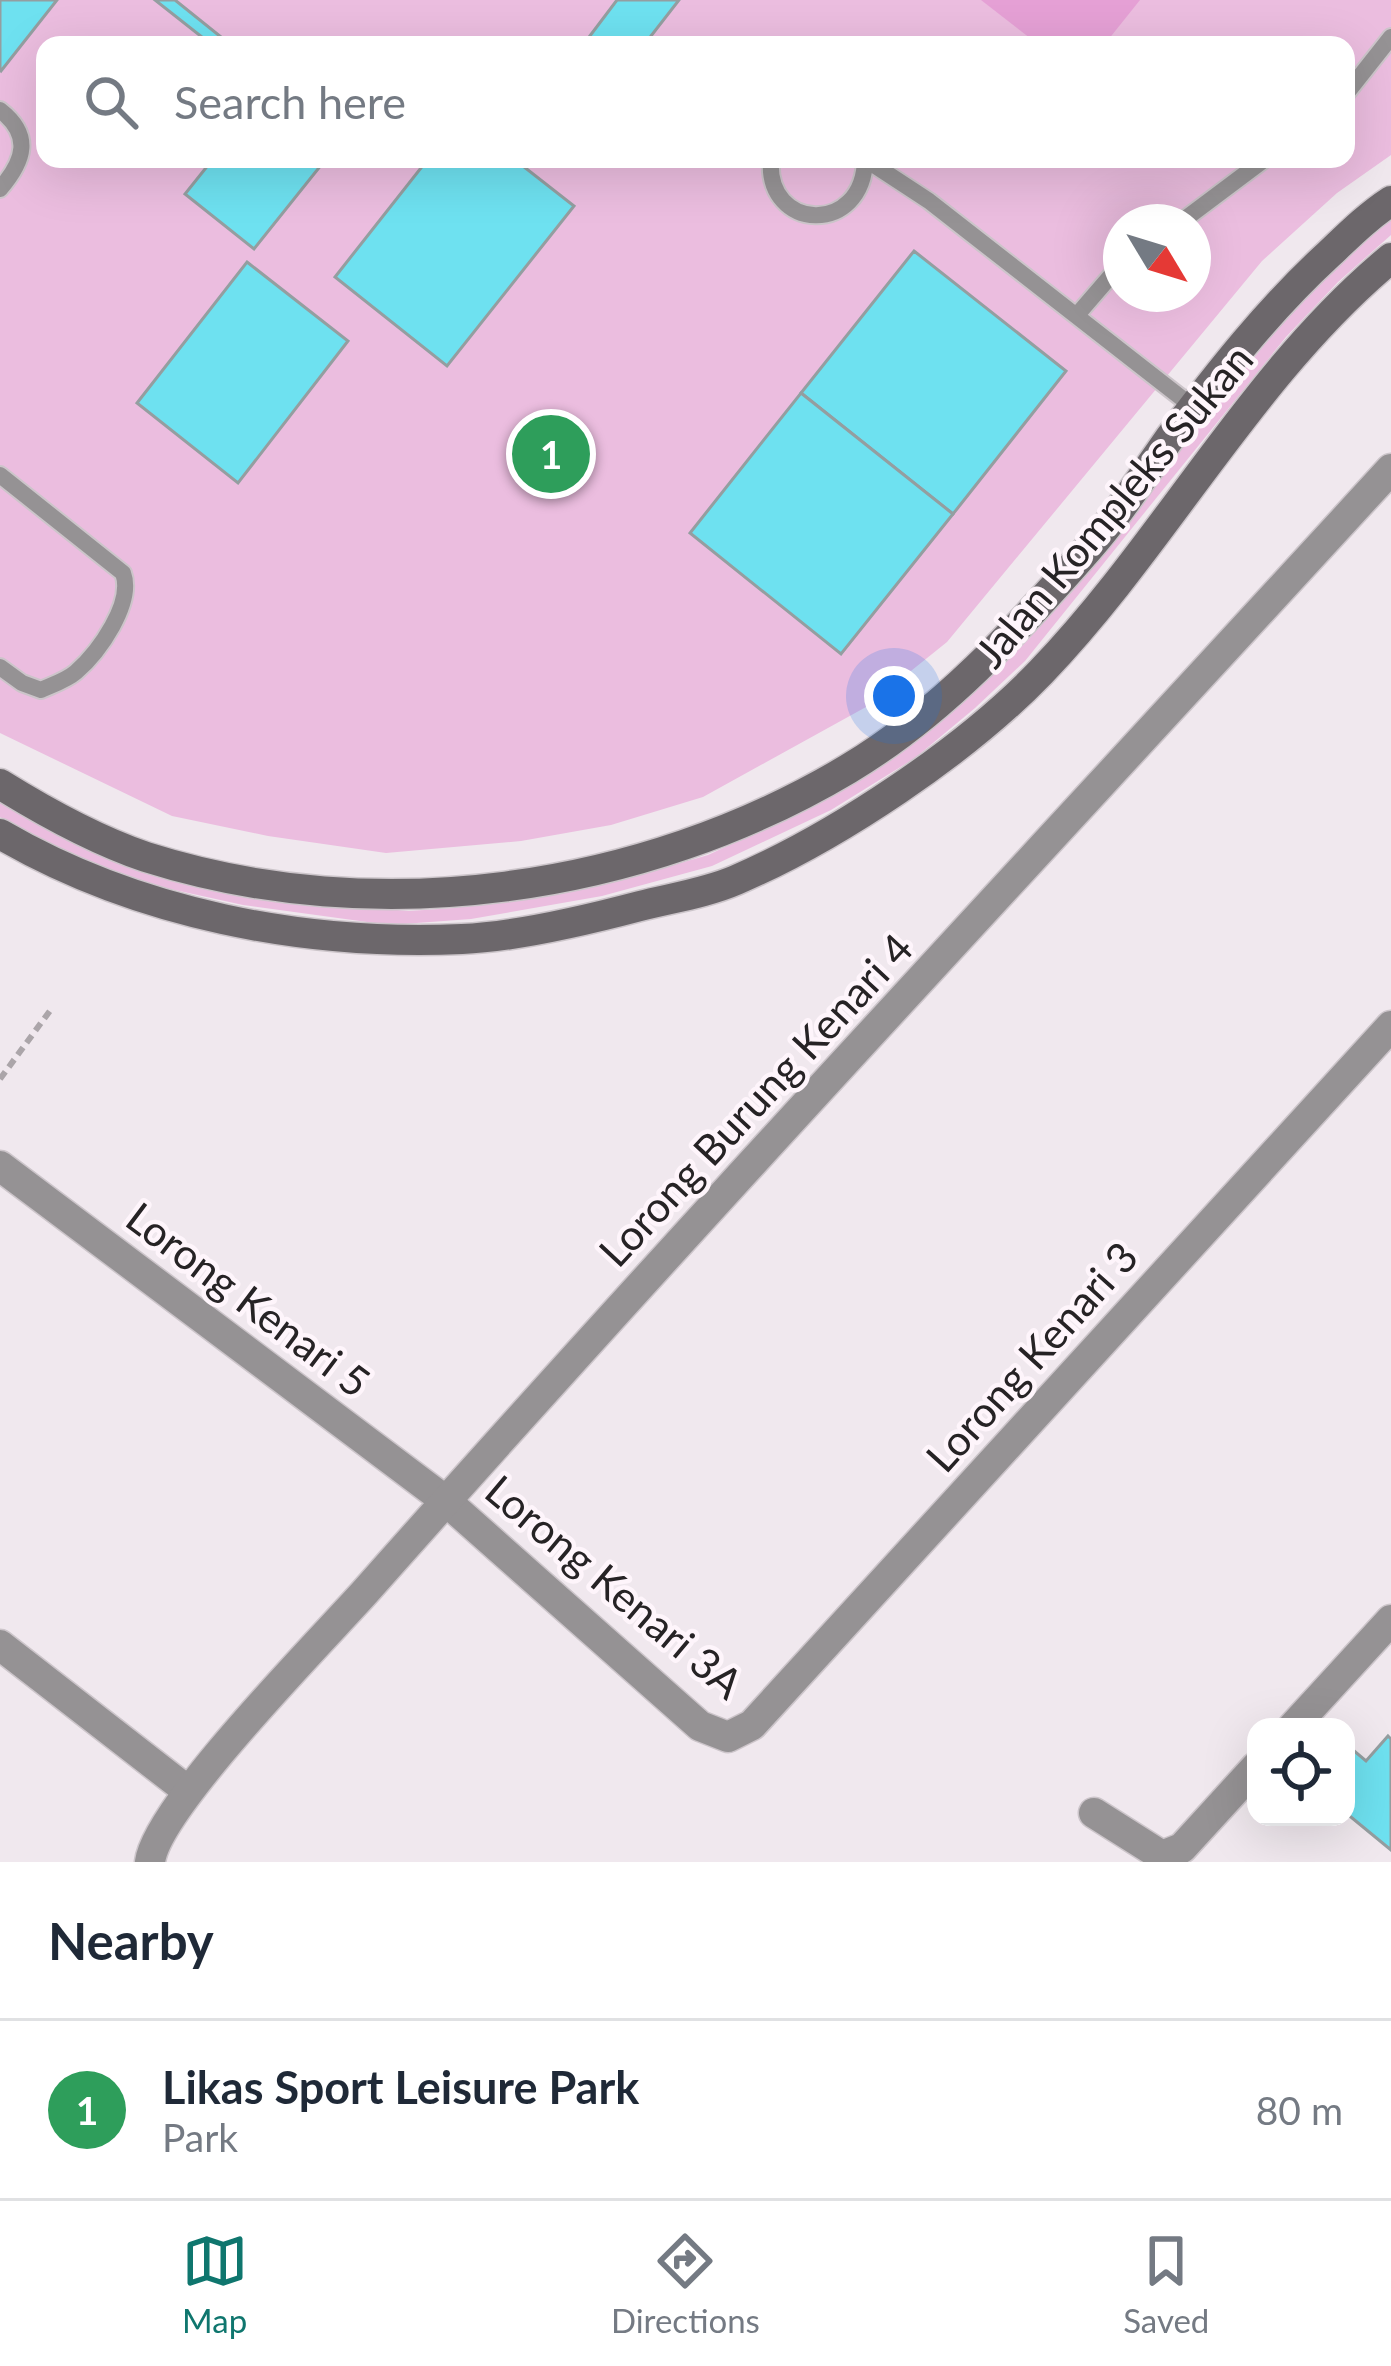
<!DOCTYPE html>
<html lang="en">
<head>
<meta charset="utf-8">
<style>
  :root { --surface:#fff; --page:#f6f6f7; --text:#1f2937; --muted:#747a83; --line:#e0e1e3; --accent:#0f766e }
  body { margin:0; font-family:Lato,sans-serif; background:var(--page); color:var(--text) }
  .controls { position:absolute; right:36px; bottom:36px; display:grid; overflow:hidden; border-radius:24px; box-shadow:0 12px 48px #0002 }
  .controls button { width:108px; height:108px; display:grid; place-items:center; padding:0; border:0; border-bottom:3px solid var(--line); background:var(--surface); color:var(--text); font:60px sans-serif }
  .compass { position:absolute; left:1103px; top:204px; width:108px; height:108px; border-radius:50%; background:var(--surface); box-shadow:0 12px 48px #0002; rotate:128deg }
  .you { position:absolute; left:894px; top:696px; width:42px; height:42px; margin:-30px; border:9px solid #fff; border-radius:50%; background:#1a73e8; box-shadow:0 0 0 18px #1a73e833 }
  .badge { display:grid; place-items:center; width:78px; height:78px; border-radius:50%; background:var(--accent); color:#fff; font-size:39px; font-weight:700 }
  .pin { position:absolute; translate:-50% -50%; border:6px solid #fff; box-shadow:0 3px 12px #0006 }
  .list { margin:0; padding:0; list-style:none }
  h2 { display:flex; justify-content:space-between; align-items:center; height:156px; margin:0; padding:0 48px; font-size:51px }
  h2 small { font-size:39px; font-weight:400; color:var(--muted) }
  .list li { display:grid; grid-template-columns:78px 1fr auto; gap:36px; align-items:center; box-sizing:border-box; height:180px; padding:0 48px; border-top:3px solid var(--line) }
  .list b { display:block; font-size:45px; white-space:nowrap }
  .list p { margin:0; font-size:39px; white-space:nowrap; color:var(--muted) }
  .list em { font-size:39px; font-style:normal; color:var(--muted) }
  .icon { flex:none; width:66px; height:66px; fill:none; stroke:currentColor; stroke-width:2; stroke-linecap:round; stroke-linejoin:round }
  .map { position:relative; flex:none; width:1391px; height:1862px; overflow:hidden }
  .search { position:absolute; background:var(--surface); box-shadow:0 12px 48px #0002; left:36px; right:36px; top:36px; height:132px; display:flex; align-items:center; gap:30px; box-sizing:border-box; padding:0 42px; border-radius:24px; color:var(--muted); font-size:45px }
  .sheet { height:336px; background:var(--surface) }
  nav { display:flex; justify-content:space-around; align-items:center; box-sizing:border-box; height:168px; border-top:3px solid var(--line); background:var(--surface); font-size:33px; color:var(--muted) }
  nav a { display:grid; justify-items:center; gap:6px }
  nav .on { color:var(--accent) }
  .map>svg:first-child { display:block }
</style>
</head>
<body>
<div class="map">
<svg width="1391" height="1862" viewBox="0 0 1391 1862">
  <rect width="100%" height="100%" fill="#f0e8ee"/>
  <!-- green -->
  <g fill="#ebbddf" fill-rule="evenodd">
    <path d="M0 0H1391V155L1337 193 1262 261 947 642 866 707 703 797 611 825 521 841 386 853 268 836 172 816 0 733ZM45 45H1346V159H45ZM1121 222H1193V294H1121Z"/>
    <polygon points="1391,219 1391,235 1338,282 1286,337 1025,661 975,708 915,758 831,810 712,866 602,896 471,919 389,925 243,905 143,883 72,858 0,817 0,801 78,845 131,864 316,903 409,911 454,908 653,871 708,855 801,812 900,753 941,722 1029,639 1281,324 1346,255"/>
  </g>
  <!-- water -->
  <polygon fill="#e5a0d5" points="981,0 1140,0 1104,45 1039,45"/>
  <!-- building -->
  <g fill="#6ee1f0" stroke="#949ea0" stroke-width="3">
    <polygon points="0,0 57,0 1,71 0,70"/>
    <polygon points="155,0 175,0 231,45 212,45"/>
    <polygon points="617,0 679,0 644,45 583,45"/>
    <polygon points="213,159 326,159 254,249 185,194"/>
    <polygon points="428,159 514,159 574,206 447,366 335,277"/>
    <polygon points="914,251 1066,371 953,514 801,393"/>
    <polygon points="247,262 348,341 238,483 137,403"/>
    <polygon points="801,393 953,514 841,654 690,533"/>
    <polygon points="1388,1736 1391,1739 1391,1850 1346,1813 1346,1744 1366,1761"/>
  </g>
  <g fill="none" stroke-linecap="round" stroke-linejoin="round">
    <!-- lane casing -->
    <g stroke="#ccc5ca" stroke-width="20">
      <g id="lane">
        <polyline points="1346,94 1391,37"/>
        <path d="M0 110C32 135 25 160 0 189"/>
        <path d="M771 159C765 232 864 236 865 159"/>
        <polyline points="865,159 929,201 1193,407"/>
        <polyline points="1181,222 1265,159"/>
        <polyline points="1077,315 1121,264"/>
        <path d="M0 475 123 573C134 603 99 652 76 672 67 680 52 685 41 690L22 683 0 667"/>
      </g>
    </g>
    <!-- street casing -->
    <g stroke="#ccc5ca" stroke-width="33">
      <g id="street">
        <polyline points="0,1166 446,1501 700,1726 728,1737 752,1725 1391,1026"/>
        <polyline points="0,1645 188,1791"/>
        <polyline points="1293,1727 1391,1620"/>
        <polyline points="1094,1813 1162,1856 1182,1848 1256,1767"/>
        <path d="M150 1862C156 1808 321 1641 365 1592 701 1213 1048 843 1391 469"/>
      </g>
    </g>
    <!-- secondary casing -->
    <g stroke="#ccc5ca" stroke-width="33">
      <g id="secondary">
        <path d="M0 784C45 812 96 840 146 857 376 930 642 892 848 769 942 713 1017 630 1088 549 1118 515 1143 476 1169 439 1218 374 1269 309 1329 254 1349 235 1368 216 1391 201"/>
        <path d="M0 834C137 914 304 946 462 939 515 937 587 920 640 906 671 898 706 893 736 880 836 837 965 751 1041 672 1166 542 1251 374 1391 258"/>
      </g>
    </g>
    <!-- path -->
    <polyline stroke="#aba5a9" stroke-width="6" stroke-dasharray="9 6" stroke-linecap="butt" points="0,1079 52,1008"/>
    <!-- lane -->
    <use href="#lane" stroke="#959294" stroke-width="16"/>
    <!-- street -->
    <use href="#street" stroke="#959294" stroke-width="30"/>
    <!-- secondary -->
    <use href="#secondary" stroke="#6c676b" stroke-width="30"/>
  </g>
  <g text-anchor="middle" stroke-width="9" stroke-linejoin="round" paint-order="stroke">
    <!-- street labels -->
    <g font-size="42" fill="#262325" stroke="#fef5fb">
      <text transform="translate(1114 506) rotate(-50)" y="15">Jalan Kompleks Sukan</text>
      <text transform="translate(756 1100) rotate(-47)" y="15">Lorong Burung Kenari 4</text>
      <text transform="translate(248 1300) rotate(37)" y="15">Lorong Kenari 5</text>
      <text transform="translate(1032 1357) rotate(-48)" y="15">Lorong Kenari 3</text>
      <text transform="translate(614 1587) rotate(40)" y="15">Lorong Kenari 3A</text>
    </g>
  </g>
</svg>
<div class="controls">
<button><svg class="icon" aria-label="locate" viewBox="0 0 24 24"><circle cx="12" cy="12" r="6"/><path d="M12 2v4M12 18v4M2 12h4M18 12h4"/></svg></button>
</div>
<svg class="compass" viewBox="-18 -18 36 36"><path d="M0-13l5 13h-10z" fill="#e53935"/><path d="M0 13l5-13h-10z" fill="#747a83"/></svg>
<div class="you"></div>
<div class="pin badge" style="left:551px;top:454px;background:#2e9e5b">1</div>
<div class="search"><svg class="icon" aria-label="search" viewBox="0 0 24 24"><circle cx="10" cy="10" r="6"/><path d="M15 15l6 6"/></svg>Search here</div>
</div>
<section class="sheet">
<h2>Nearby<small></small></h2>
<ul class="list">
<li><span class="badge" style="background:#2e9e5b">1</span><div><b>Likas Sport Leisure Park</b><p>Park</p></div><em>80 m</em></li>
</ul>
</section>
<nav>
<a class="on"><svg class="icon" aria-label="map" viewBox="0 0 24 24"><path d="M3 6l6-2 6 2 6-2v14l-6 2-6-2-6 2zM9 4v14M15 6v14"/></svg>Map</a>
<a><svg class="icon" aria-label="directions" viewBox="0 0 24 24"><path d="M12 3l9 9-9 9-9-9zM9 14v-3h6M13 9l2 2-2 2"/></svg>Directions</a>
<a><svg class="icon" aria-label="saved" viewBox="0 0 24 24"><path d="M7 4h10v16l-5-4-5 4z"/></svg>Saved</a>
</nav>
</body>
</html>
